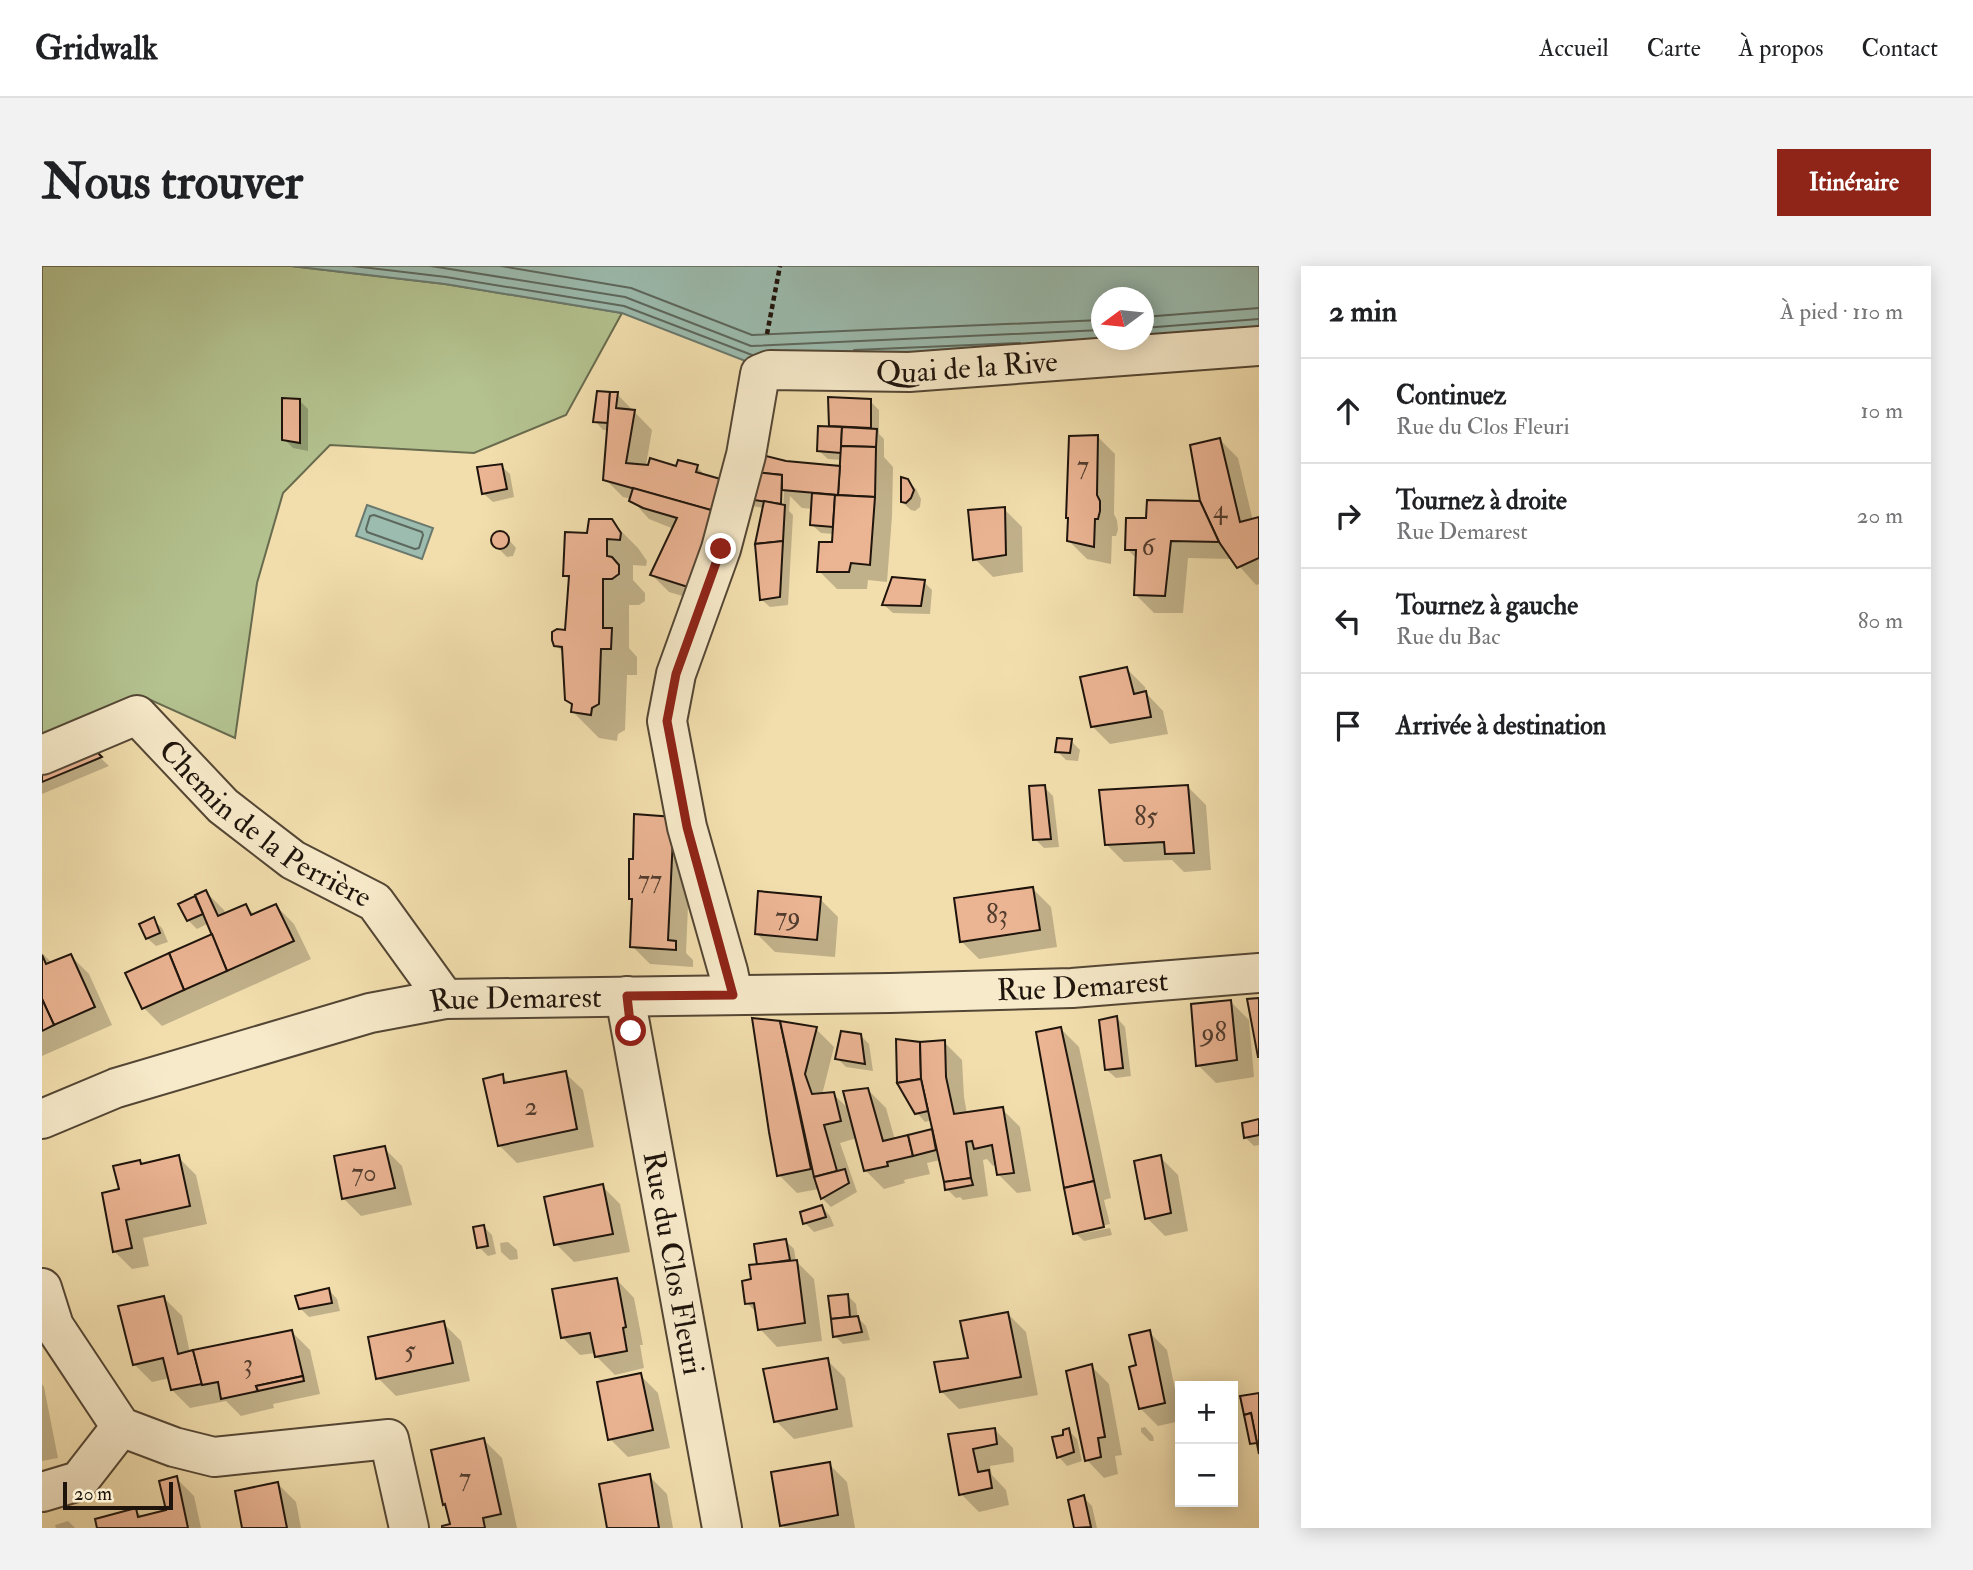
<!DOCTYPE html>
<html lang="fr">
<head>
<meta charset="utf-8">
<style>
  :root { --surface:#fff; --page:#f2f2f2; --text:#202124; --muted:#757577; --line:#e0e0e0; --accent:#8f2418 }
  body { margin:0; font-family:"IM FELL Double Pica",serif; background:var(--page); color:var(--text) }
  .controls { position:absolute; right:21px; bottom:21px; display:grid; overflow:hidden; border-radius:0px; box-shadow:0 4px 18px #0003 }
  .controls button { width:63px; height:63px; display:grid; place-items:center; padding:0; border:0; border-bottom:2px solid var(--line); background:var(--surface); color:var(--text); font:35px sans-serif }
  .compass { position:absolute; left:1049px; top:21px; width:63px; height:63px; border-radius:50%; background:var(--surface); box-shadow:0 4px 18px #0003; rotate:255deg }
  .scale { position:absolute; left:21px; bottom:18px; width:110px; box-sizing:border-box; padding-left:7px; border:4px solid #1e140c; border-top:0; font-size:19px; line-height:24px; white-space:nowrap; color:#1e140c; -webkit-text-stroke:5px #f7eaca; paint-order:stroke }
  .stop { position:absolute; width:21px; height:21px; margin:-16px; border:5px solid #8f2418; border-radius:50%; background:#fff }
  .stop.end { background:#8f2418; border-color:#fff; box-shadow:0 2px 7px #0008 }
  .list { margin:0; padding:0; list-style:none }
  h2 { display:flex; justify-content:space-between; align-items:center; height:91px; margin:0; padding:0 28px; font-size:30px }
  h2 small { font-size:23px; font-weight:400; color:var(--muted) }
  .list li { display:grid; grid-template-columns:46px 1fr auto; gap:21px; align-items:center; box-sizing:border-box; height:105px; padding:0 28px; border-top:2px solid var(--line) }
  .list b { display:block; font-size:26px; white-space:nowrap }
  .list p { margin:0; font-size:23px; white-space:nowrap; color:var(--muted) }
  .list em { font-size:23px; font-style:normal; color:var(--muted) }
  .icon { flex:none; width:38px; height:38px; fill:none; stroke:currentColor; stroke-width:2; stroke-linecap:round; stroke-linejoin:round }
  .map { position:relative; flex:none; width:1217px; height:1262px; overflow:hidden; border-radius:0px }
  header { display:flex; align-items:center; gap:42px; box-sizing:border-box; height:98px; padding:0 35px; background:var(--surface); border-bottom:2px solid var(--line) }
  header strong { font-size:33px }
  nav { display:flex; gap:38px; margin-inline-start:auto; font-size:24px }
  .intro { display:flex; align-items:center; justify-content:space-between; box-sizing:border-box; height:168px; padding:0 42px }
  h1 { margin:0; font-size:49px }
  .button { padding:18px 32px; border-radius:0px; background:var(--accent); color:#fff; font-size:24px; font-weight:700 }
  main { display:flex; gap:42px; padding:0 42px }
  aside { flex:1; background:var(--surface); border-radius:0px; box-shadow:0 4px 18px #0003 }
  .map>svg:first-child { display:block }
</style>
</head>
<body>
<header>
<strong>Gridwalk</strong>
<nav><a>Accueil</a><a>Carte</a><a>À propos</a><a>Contact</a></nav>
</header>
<div class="intro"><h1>Nous trouver</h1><a class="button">Itinéraire</a></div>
<main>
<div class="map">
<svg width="1217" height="1262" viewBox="0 0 1217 1262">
  <rect width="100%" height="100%" fill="#f2dead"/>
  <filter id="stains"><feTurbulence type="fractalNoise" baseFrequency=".00286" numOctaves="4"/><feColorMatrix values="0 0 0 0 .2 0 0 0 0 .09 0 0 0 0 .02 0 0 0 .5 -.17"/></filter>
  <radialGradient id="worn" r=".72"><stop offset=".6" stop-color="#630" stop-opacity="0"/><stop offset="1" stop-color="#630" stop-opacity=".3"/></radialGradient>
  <!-- green -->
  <polygon fill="#b3c28f" stroke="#686b4e" stroke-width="2" points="0,0 249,0 403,18 580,47 524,149 432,187 288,179 241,227 215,317 193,472 100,430 0,473"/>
  <!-- water -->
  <g fill="#9cbcaf" stroke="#6a796e" stroke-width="2" fill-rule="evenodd">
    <path d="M249 0H1217V68L706 96 580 47 403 18ZM1059 32H1101V74H1059Z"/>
    <polygon points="325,239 391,262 380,293 314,270"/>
  </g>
  <!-- shadow -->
  <g fill="#0003" fill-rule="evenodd">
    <polygon points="575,128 610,164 603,205 655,201 665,211 667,338 627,326 610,309 632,263 607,253 589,233 581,231 563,213 567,164 561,164 553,155"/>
    <path d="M788 133 828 135 837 144V168L842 173V191L851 201 850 250 845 316 826 314 825 323H795L777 305 791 278 792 268 779 267 770 259 771 243 760 242 748 230 747 245 751 249 746 339 728 341 719 333 722 242 710 240 701 231 743 197 800 202V194L786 193 777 185 789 162ZM738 224H742L741 247H737Z"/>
    <polygon points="258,135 266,143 266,185 251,182 242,173"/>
    <polygon points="1055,170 1073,188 1072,248 1075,254 1076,264 1074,270 1070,270 1069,298 1045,293 1027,275"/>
    <polygon points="1178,174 1196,192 1211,255 1217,253 1217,318 1214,319 1191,293 1146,292 1141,347 1112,347 1094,329 1095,293 1085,283 1106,254 1160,237"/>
    <polygon points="459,200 468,208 472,231 451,236 442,228"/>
    <polygon points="865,214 874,223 879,233 878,241 873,245 869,244 860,236"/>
    <polygon points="962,243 980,261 981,306 951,311 933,293"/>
    <polygon points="569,255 596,282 605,295 604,300 591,299 591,314 603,327 603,335 597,339 587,339 587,382 595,391 595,409 585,409 583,464 576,468 575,475 557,472 531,446 531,441 524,434 522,387 514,379 525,366 529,315 523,309 547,269"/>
    <polygon points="456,267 461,267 474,282 471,290 465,291 456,282 450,273"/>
    <polygon points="882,316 890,324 888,348 851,347 842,339"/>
    <polygon points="1085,403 1103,421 1104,427 1121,445 1126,468 1068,478 1050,460"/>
    <polygon points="1029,475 1038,484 1036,495 1024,494 1015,485"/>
    <polygon points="47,481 67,500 0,528 0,500"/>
    <polygon points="1002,521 1011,530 1017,581 1002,582 993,573"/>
    <polygon points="1146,521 1164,539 1169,604 1142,606 1130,594 1082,596 1064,578"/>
    <polygon points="649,570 644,687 651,694 651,701 608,698 590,680 591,636 588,633 589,595"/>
    <polygon points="991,623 1009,641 1015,681 937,693 919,675"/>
    <polygon points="164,626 182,644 184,649 204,640 213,649 234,640 252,658 269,693 120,760 102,742 172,669 167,657 155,663 146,654 139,638"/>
    <polygon points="778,633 796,651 793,691 733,686 715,668"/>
    <polygon points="111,654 120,662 126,676 114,680 105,672"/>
    <polygon points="0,687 10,697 29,690 47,708 70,759 0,790"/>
    <polygon points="1189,736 1207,754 1212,811 1174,817 1156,799"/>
    <polygon points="1075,752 1083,761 1089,810 1074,812 1065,804"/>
    <polygon points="712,754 774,763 792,781 780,829 791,828 808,844 826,824 844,842 853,874 889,865 893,868 890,854 883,856 875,847 880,778 902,776 920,794 922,831 925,848 960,843 978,861 989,925 975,927 957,909 955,899 951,900 945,893 941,894 946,930 921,934 918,931 914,932 905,923 898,894 885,897 888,908 862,914 863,917 842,923 824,905 815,872 798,877 815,926 789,941 780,932 777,923 755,927 737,909"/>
    <polygon points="1019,763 1037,781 1069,932 1062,934 1068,958 1037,965 1037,968 1068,962 1070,969 1042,975 1033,967"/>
    <polygon points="818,769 827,778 831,805 804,801 795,792"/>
    <polygon points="523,807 541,824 552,881 475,897 457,879 460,810 468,818"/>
    <polygon points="1217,855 1217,879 1212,880 1203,871"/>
    <polygon points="342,882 360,900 370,939 319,950 301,932"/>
    <polygon points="136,891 154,909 165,958 101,972 107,1000 90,1003 72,985 79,925 97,896 100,899"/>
    <polygon points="1118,891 1136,909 1146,965 1123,970 1105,952"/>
    <polygon points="560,920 578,938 588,986 532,996 514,978"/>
    <polygon points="780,941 788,950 792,960 772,966 763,957"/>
    <polygon points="441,960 450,969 454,988 446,990 437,981"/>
    <polygon points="744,975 752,983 754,995 772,1013 780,1075 735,1081 718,1063 716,1048 705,1037 717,1000"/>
    <polygon points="466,976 475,984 476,993 468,994 459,986 458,977"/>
    <polygon points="575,1014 592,1032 601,1079 598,1079 602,1102 573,1109 555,1091 554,1087 538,1089 520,1071"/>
    <polygon points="287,1024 295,1033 298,1045 267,1051 258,1042"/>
    <polygon points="806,1030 814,1038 816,1052 824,1060 828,1074 801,1078 793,1070"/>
    <polygon points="122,1032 140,1050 148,1087 250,1066 268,1084 278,1128 231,1138 232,1142 199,1150 184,1135 148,1142 130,1124 128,1112 110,1116 92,1098"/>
    <polygon points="966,1048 984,1066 996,1129 917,1143 899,1125"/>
    <polygon points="401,1057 419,1075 428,1115 354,1130 336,1112"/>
    <polygon points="1107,1066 1125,1084 1138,1148 1138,1155 1116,1160 1098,1142 1096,1101"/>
    <polygon points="785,1094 803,1112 811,1161 752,1173 734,1155"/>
    <polygon points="1049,1100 1067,1118 1080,1189 1073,1190 1076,1208 1062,1212 1045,1194"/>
    <polygon points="598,1109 616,1127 628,1182 586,1191 568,1173"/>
    <polygon points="0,1118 2,1121 16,1192 0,1195"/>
    <polygon points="1103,1161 1111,1170 1112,1175 1108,1175 1099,1166 1099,1162"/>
    <polygon points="953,1164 971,1182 972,1196 948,1200 950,1209 964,1224 967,1239 937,1246 919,1228 908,1170"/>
    <polygon points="1026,1164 1035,1173 1040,1195 1025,1200 1017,1191"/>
    <polygon points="442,1174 460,1192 475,1262 402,1262 410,1260 406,1241 402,1238"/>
    <polygon points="787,1198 805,1216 813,1262 743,1262 740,1259"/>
    <polygon points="607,1210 625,1228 631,1262 567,1262"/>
    <polygon points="134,1212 152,1230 159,1262 57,1262 93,1244 101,1251 126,1245"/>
    <polygon points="236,1218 254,1236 259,1262 202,1262"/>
    <polygon points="1041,1231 1050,1240 1055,1262 1034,1262 1028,1236"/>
    <polygon points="26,1255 33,1262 14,1262 13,1259"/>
  </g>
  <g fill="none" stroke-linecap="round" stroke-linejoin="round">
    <!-- shore -->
    <g stroke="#5d685e" stroke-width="2">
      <polyline points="311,0 404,11 582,40 710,89"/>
      <polyline points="389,0 583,31 709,80 1059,64"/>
      <polyline points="459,0 589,22 710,69 1059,54"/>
      <polyline points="1101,51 1217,42"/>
      <polyline points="1101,62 1217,53"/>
      <polyline points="812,84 978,77"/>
      <polygon points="332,249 380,266 381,269 377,282 373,283 325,266 324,263 328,250"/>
    </g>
  </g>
  <!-- building -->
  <g fill="#ebb493" stroke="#1e140c" stroke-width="2">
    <polygon points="555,125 568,126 566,157 551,156"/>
    <polygon points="568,126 576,126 574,142 593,144 584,197 606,199 608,192 634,200 636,194 656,199 654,206 682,214 676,246 561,214"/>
    <polygon points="786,131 829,133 829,162 787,160"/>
    <polygon points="240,132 258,133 258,177 240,174"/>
    <polygon points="776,160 800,161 799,187 775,185"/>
    <polygon points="800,161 835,163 834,181 799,180"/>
    <polygon points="1056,169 1055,229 1058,235 1058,245 1056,253 1053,253 1052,281 1025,275 1026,252 1024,252 1027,170"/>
    <polygon points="1178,172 1198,256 1217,251 1217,292 1195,302 1177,276 1158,235 1148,179"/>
    <polygon points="799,180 834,181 833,231 796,229"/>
    <polygon points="712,187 744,195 798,200 796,229 740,224 740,209 709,206"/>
    <polygon points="460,198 465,223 440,228 435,201"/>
    <polygon points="705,205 740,209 739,238 699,232"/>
    <polygon points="859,211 866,213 872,224 869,232 864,237 859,236"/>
    <polygon points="591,222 676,246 649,322 608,309 635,252 601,242 587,235"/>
    <polygon points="770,227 793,229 791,261 768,259"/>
    <polygon points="793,229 833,231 828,299 809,297 807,306 775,306 777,276 790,276"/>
    <polygon points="1105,234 1158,235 1177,276 1129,275 1123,330 1092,329 1094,284 1083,284 1084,252 1104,252"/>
    <polygon points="722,235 743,239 741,275 713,278"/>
    <polygon points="963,241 964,289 931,294 926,244"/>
    <polygon points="547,253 570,253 579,267 578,274 565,273 565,290 570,291 577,299 577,308 570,313 561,313 561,362 570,362 569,383 559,383 557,438 550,442 549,449 529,446 530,438 523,434 520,381 512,380 510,374 510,366 515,363 523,364 527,310 521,310 523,266 545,267"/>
    <circle cx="458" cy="274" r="9"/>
    <polygon points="741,275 738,331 718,334 713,278"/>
    <polygon points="850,311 883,314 879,340 840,339"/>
    <polygon points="1085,401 1092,428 1104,425 1109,451 1049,461 1038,411"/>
    <polygon points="1015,472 1030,473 1028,487 1013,486"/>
    <polygon points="47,478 60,491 0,516 0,499"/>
    <polygon points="1003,519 1009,573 991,574 987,520"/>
    <polygon points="1146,519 1152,587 1123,588 1122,576 1063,579 1057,524"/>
    <polygon points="592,548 632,551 626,674 634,675 634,684 588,681 590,633 587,633 587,593 591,593"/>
    <polygon points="991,621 998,664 918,676 912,632"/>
    <polygon points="164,624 176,650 204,638 209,649 234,638 252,675 185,705 153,629"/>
    <polygon points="716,625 779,631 775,674 713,668"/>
    <polygon points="153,630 161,648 145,655 136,638"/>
    <polygon points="112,651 118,667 104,673 97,658"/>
    <polygon points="170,668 185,705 142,724 127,687"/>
    <polygon points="127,687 142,724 100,743 83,707"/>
    <polygon points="29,688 53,741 12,759 0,733 0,689 4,698"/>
    <polygon points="1217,732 1217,791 1216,791 1205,733"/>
    <polygon points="0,733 12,759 0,765"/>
    <polygon points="1189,734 1195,794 1154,800 1149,738"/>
    <polygon points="1075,750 1081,802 1063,804 1057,754"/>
    <polygon points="710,752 738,755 769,903 735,910 727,866"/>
    <polygon points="738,755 775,761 763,808 770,828 792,826 799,855 782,859 795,905 772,911"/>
    <polygon points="1019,761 1052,915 1022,922 994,766"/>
    <polygon points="799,765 819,768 823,798 793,793"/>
    <polygon points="854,773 878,776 879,813 855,817"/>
    <polygon points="903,774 904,811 912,848 961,841 972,907 955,909 950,879 932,883 930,875 924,876 929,912 902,916 879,813 878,776"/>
    <polygon points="524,805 535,863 456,880 441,813 461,808 462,817"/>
    <polygon points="879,813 886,845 873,848 855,817"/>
    <polygon points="826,822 841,875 866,869 871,890 845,896 846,900 822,905 801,825"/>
    <polygon points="1217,853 1217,869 1202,872 1200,857"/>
    <polygon points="890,863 894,884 871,890 866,869"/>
    <polygon points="343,880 353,922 300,933 292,890"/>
    <polygon points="137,889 148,940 84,954 90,982 71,986 60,927 77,923 71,900 98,894 99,898"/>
    <polygon points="1119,889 1129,947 1103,953 1092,895"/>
    <polygon points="803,903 807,917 779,933 772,911"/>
    <polygon points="929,912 931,919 903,924 902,916"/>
    <polygon points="1052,915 1062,961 1031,968 1022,922"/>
    <polygon points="561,918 571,968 512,979 502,931"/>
    <polygon points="780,939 784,951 761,958 758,946"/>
    <polygon points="442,959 446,980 435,982 431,961"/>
    <polygon points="744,973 748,994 715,999 712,978"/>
    <polygon points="755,994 763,1057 716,1064 712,1037 703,1038 700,1015 709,1013 707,999"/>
    <polygon points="575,1012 584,1061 581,1062 585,1085 553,1091 548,1067 519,1072 510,1023"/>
    <polygon points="287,1022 290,1037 257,1043 253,1030"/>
    <polygon points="806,1028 808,1051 789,1053 786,1030"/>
    <polygon points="122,1030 136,1088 151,1084 160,1118 129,1124 121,1092 91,1099 76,1040"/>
    <polygon points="966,1046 979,1111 898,1126 892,1096 926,1092 918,1055"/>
    <polygon points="816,1050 820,1066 791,1071 789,1053"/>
    <polygon points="402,1055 411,1097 334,1113 326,1071"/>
    <polygon points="250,1064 261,1110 214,1120 216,1125 179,1133 176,1116 160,1119 151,1084"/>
    <polygon points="1108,1064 1123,1137 1097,1143 1087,1101 1094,1099 1087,1069"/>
    <polygon points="786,1092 795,1143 732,1156 721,1103"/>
    <polygon points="1050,1098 1063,1171 1056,1172 1059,1191 1043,1195 1024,1105"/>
    <polygon points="599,1107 611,1164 566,1174 555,1116"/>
    <polygon points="261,1110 262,1115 216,1125 214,1120"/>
    <polygon points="1217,1127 1217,1188 1209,1147 1202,1149 1198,1130"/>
    <polygon points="1209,1147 1215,1177 1208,1178 1202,1149"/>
    <polygon points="953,1162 955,1178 931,1183 936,1206 947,1204 950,1222 917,1229 906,1168"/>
    <polygon points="1027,1162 1032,1186 1015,1192 1010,1171 1021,1169 1021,1164"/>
    <polygon points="442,1172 459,1248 441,1252 443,1262 400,1262 400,1260 408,1258 403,1238 401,1239 389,1184"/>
    <polygon points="788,1196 796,1249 738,1260 729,1206"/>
    <polygon points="608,1208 617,1262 565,1262 557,1218"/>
    <polygon points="135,1210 146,1262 55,1262 53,1253 94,1242 96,1251 124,1244 117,1215"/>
    <polygon points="236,1216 245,1262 200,1262 193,1225"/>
    <polygon points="1042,1229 1049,1261 1032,1262 1026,1234"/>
  </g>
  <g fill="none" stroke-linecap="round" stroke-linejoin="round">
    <!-- minor casing -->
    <g stroke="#534634" stroke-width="42">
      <g id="minor">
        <path id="s1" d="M0 489 95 449 181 540 251 594 333 636 403 733"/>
        <path id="s2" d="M691 729 686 705 645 561 625 455 634 408 679 283 704 189 718 108 728 104 867 106 1217 80"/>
        <path id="s3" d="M585 730 586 747 680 1262"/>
        <path id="s4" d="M0 853 74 822 328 747 403 733 848 727 1030 722 1217 707"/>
        <polyline points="0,1022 12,1060 79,1161 132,1181 172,1191 347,1173 367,1262"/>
        <polyline points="0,1226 37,1215 79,1161"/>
      </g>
    </g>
    <!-- path -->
    <polyline stroke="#1e140c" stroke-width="4.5" stroke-dasharray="5 3.5" stroke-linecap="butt" points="725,68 738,0"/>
    <!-- minor -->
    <use href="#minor" stroke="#f7eaca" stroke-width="38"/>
  </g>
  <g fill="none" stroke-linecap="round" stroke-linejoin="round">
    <!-- route -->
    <polyline stroke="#8f2418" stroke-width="9" points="589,765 585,730 691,729 645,561 625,455 634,408 679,283"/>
  </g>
  <g text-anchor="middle" stroke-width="5" stroke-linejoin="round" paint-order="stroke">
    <!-- number labels -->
    <g font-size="26" fill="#513c2e">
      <text x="1041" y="208">7</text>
      <text x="1178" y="252">4</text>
      <text x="1106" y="289">6</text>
      <text x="1104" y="559">85</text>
      <text x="608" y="622">77</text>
      <text x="955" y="657">83</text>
      <text x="746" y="659">79</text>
      <text x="1172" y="775">98</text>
      <text x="489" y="849">2</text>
      <text x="322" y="915">70</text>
      <text x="368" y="1093">5</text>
      <text x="206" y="1106">3</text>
      <text x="423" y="1220">7</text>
    </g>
    <!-- street labels -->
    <g font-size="30" fill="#1e140c" stroke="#f7eaca">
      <text dy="10" stroke="none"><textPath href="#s2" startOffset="850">Quai de la Rive</textPath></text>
      <text dy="10" stroke="none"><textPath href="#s1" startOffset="273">Chemin de la Perrière</textPath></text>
      <text dy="10" stroke="none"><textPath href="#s4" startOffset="1059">Rue Demarest</textPath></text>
      <text dy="10" stroke="none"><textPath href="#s4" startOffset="492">Rue Demarest</textPath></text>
      <text dy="10" stroke="none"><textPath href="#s3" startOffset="271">Rue du Clos Fleuri</textPath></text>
    </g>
  </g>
  <rect width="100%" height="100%" filter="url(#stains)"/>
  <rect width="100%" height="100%" fill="url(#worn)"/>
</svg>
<div class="controls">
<button>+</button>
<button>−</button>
</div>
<svg class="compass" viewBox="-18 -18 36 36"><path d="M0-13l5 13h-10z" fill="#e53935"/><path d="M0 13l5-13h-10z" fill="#757577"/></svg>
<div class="scale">20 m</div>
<div class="stop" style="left:589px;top:765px"></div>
<div class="stop end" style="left:679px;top:283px"></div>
</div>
<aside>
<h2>2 min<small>À pied · 110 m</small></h2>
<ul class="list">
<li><svg class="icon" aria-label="ahead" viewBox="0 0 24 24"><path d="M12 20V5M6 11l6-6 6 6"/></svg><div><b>Continuez</b><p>Rue du Clos Fleuri</p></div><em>10 m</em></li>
<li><svg class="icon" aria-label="right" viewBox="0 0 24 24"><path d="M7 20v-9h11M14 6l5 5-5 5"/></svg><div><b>Tournez à droite</b><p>Rue Demarest</p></div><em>20 m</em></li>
<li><svg class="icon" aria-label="left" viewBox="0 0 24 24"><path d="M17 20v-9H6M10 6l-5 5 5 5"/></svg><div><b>Tournez à gauche</b><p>Rue du Bac</p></div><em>80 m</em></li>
<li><svg class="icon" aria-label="arrive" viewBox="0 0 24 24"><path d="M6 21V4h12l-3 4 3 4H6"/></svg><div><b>Arrivée à destination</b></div></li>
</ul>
</aside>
</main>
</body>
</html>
